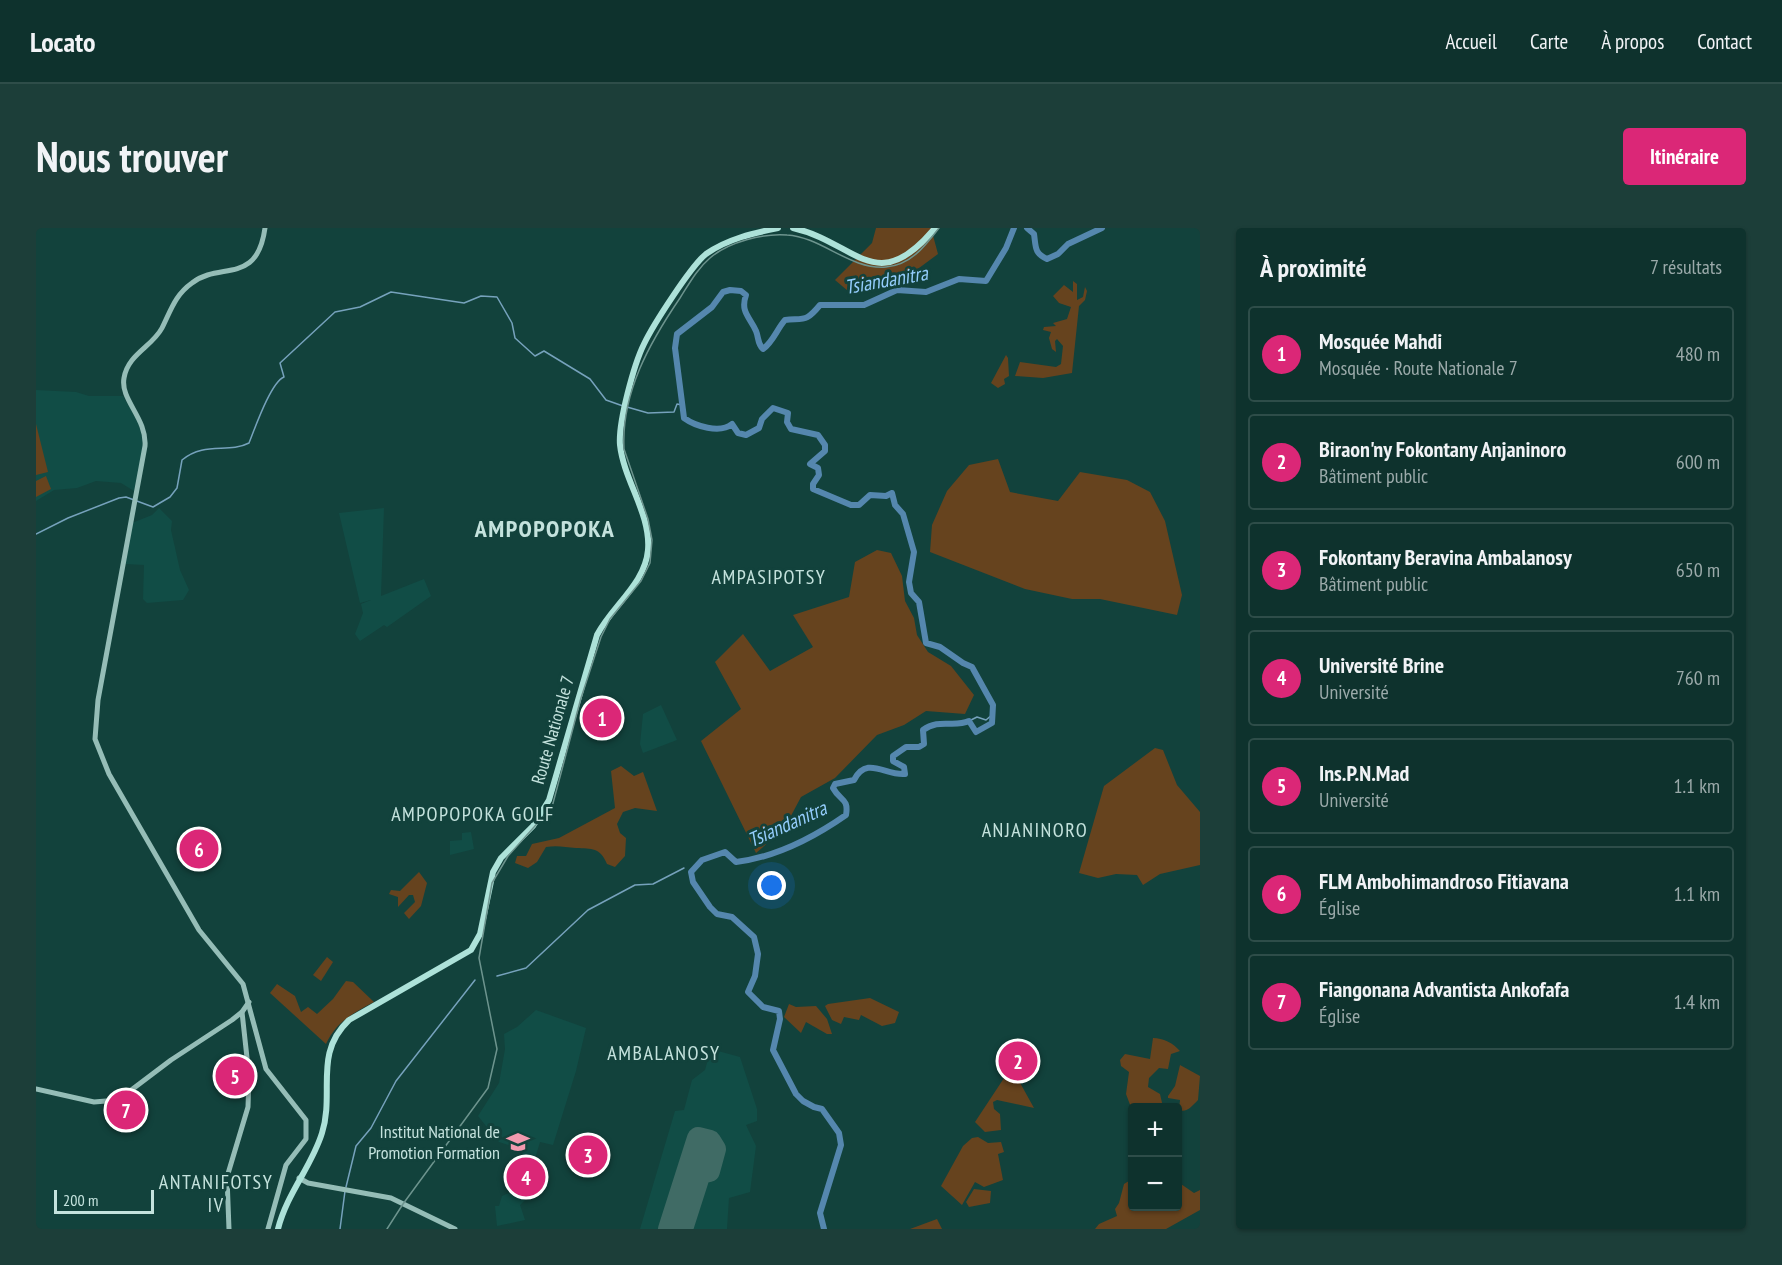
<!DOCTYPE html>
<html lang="fr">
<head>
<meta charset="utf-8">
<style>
  :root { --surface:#0e322d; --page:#1c3e39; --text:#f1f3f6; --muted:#9baaaa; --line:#2e4d49; --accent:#db2777 }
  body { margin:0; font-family:"PT Sans Narrow",sans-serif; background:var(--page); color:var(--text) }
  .controls { position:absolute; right:18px; bottom:18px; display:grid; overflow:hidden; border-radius:6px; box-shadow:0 2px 4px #0004 }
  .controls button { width:54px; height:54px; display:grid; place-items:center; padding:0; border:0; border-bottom:2px solid var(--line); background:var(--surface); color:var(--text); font:30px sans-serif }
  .scale { position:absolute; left:18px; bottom:15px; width:100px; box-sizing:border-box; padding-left:6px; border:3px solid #c4e2dd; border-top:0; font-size:16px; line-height:21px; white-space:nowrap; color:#c4e2dd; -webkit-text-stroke:4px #12423c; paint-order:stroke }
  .you { position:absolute; left:736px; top:658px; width:21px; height:21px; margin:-15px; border:4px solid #fff; border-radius:50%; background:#1a73e8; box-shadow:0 0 0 9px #1a73e833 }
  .badge { display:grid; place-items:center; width:39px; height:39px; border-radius:50%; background:var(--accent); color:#fff; font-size:20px; font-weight:700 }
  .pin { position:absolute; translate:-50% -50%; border:3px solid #fff; box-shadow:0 2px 6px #0006 }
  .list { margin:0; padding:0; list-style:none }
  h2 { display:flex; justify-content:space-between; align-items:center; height:78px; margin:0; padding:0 24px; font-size:26px }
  h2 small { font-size:20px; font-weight:400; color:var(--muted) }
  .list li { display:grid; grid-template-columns:39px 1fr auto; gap:18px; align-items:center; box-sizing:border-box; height:96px; margin:0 12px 12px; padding:0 12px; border:2px solid var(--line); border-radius:6px }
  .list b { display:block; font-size:22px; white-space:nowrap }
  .list p { margin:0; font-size:20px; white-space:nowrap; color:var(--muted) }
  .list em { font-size:20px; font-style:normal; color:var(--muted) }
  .map { position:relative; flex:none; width:1164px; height:1001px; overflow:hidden; border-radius:6px }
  header { display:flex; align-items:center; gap:36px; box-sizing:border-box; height:84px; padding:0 30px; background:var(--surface); border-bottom:2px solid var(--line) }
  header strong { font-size:28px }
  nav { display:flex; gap:33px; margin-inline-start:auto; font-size:21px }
  .intro { display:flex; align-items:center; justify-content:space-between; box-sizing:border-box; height:144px; padding:0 36px }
  h1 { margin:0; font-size:42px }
  .button { padding:15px 27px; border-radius:6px; background:var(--accent); color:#fff; font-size:21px; font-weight:700 }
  main { display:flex; gap:36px; padding:0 36px }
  aside { flex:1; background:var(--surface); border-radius:6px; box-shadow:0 2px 4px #0004 }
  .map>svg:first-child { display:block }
</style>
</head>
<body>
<header>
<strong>Locato</strong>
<nav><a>Accueil</a><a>Carte</a><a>À propos</a><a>Contact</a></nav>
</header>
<div class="intro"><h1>Nous trouver</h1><a class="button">Itinéraire</a></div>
<main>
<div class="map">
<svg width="1164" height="1001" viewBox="0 0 1164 1001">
  <rect width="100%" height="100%" fill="#12423c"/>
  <!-- built -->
  <g fill="#114d46">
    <polygon points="0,162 40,164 53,168 87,168 102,194 106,208 107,221 98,263 85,255 60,253 41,260 18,262 0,273"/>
    <polygon points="123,280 136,293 135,302 144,342 153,362 147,372 111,375 107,371 108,337 89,336 96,295 116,287"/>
    <polygon points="348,280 345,368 388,351 395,368 351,399 348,397 324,413 319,406 327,385 325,376 335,372 324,375 303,285"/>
    <polygon points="625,477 641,512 607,525 604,516 607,486"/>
    <polygon points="435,604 438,621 414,627 414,613 426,612 426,605"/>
    <polygon points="500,782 550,800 540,843 517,917 504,914 498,934 489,933 485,921 463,914 442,888 463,855 469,821 468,806 481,799"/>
    <polygon points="675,821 704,829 721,881 721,893 710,897 720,918 714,964 693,970 691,1001 604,1001 639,883 648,882 656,852 669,842"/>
    <polygon points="480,962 490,971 484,977 489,992 461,998 459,978 463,978 466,968"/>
  </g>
  <!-- green -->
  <g fill="#66431e">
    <polygon points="840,0 895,0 902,26 860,57 812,63 799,52 836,15"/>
    <polygon points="1037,53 1041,56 1041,72 1047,69 1049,59 1051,63 1049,72 1043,78 1036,145 1007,150 979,148 984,134 1020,139 1025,136 1027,118 1021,111 1019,113 1020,124 1016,121 1013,110 1015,104 1007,102 1008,99 1020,98 1017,95 1031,91 1035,79 1023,75 1017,68 1028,57 1037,64"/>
    <polygon points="970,127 972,130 973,148 968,151 969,156 962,160 955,155"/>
    <polygon points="0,196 12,244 0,247"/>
    <polygon points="962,231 974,264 1022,273 1044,244 1091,252 1114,264 1129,293 1146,367 1141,387 1064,371 1036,371 989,361 894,324 896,297 911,263 933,237"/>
    <polygon points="10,248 15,261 0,269 0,253"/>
    <polygon points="841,322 855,325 866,348 869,373 878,390 881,407 892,424 915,438 938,467 929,486 890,483 868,497 841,507 799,550 765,569 748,601 720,625 665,513 705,481 679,434 707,406 734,443 777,419 757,387 813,369 819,334"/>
    <polygon points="1119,520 1127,522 1141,557 1164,584 1164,637 1124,646 1107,657 1101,647 1080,646 1062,650 1043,645 1068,558"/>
    <path d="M585 538 598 548 607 544 621 583 599 580 587 584 581 596 584 605 590 610 589 628 579 639 571 636C564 619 556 621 540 620 529 619 521 617 510 619L501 634 492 640 479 635 481 628H490L496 616 523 610 579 580 575 543Z"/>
    <polygon points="383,644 391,655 385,678 373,691 368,685 379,674 377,667 373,667 362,679 362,669 353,666 355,662 364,663"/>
    <polygon points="291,729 297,734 285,753 277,747"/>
    <path d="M310 753 317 754 338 774C317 785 300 794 290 816L234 765 241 756 259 768 265 784 272 779 281 786 297 771Z"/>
    <polygon points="834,770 863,784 859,795 846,798 825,787 823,792 808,789 805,796 796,792 789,778 792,776"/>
    <polygon points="753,776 760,779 780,778 791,791 796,806 791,806 770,794 765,805 748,789"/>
    <path d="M1117 810C1127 810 1137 815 1144 823L1135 826 1132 841 1123 840 1113 850 1112 859 1124 866 1127 879 1096 882 1090 866 1093 844 1085 838 1084 832 1089 826 1114 831Z"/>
    <path d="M1144 837 1164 848 1162 872C1156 878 1151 885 1143 882L1144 872 1132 870V868L1139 858Z"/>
    <polygon points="977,842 998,880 961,872 957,874 958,881 964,886 965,902 949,904 939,894 972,844"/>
    <polygon points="942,909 952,915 965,914 968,924 962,926 967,952 948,959 939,954 926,977 905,958 927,918 936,910"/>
    <polygon points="1096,951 1096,978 1142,978 1142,954 1158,965 1164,962 1164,982 1130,1001 1059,1001 1063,996 1081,988 1079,981 1083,975 1088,956"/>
    <polygon points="938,961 955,963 954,975 933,979 930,974"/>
    <polygon points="901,991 906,1001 874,1001"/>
  </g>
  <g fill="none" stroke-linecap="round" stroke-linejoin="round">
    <!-- stream -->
    <g stroke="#76a2bc" stroke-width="1.5">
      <polyline points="591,179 612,185 638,184 641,176 646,177"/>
      <path d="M0 306 32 290 83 270 90 269 117 279 134 269 141 260 146 232C169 213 192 226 213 215 219 200 235 154 248 149L244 135 299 84 324 79 355 64 428 75 445 68 461 69 476 95 479 110 499 128 508 123 554 151 570 172 587 178"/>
      <polyline points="933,493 941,489 950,492 957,486"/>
      <polyline points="461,748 490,740 552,682 599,657 617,656 648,640"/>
      <polyline points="310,959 320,918 335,900 360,853 439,752"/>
      <polyline points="304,1001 309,963"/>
    </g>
    <!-- river -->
    <g stroke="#5587ae" stroke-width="6">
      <path d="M991 0 998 6C1000 19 998 25 1011 31L1022 26 1032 16 1066 0"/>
      <path d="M788 1001 784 985 805 917 803 905 786 881 778 879 767 873 760 866 737 822 744 791 743 783 727 779 712 764 719 748 722 726 718 709 696 689 681 686 674 679 657 654 655 644 666 632 689 624 700 634C741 629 777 610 810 587 813 570 804 573 797 560L799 556 818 552C831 527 849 548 869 546L868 539 857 533V528L870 519H883L888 516 887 502C903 490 918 500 933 493L940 504 956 495 957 477 936 439 927 435 904 419 890 415 883 374 875 365 873 354 878 324 867 286 859 277 856 265 850 268 834 267 823 277H815L777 261V256L783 247 782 240 774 236 789 223V217L782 207 755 201 751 194 752 185 737 180 726 191 723 200 710 207 702 205 696 196C684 206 659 198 648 190L639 120 641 106 676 79 687 64 694 62 705 63 710 67C704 84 714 89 720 103 723 110 721 115 727 121 737 114 741 101 749 92 769 90 770 94 784 77H828L861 62 890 64 923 51 950 53 970 20 978 0"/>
    </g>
    <!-- runway -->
    <polyline stroke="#406b65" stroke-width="22" points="633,1001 662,910 674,913 679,921 673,943 664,945 646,1001"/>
    <!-- secondary -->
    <g stroke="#95bdb7" stroke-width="5">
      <path d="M229 0C221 58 184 33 156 55 139 67 135 82 126 100 116 119 92 126 88 150 84 172 111 190 109 218L62 472 59 511 73 546 163 702 207 756 230 841 270 892V911L250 937 232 1001"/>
      <polyline points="0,861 58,874 82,872 135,832 196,792 206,784 213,774"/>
      <polyline points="263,950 272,955 355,970 419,1001"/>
      <polyline points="193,1001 191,949 212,879 213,848 206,784"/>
    </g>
    <!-- primary -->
    <g stroke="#ade2d9" stroke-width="6">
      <path d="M757 0C820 14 840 71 899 0"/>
      <path d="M242 1001C251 965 276 938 286 905 299 864 277 826 313 792L435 722 444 706 457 644 465 630 497 598 513 572 561 407C576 378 609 356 612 322 615 286 588 253 584 217 582 195 598 136 608 116 617 97 655 38 670 26 691 11 718 5 742 0"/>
    </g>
    <!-- rail -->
    <path stroke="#6d948e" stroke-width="1.5" d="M351 1001 367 976 452 860 461 821 443 730 456 655 472 628 516 579 545 470 565 409 574 391 605 353 614 335 616 312 612 291 588 221C585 165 614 114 644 70 653 56 661 41 674 30 692 14 728 5 751 7 786 9 814 42 850 39 875 37 889 18 903 0"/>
  </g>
  <!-- icons -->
  <defs>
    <g id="university-bare" transform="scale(1.8)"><path d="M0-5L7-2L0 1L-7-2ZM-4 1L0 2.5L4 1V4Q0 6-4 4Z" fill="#f29aaf" stroke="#12423c" stroke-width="2.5" paint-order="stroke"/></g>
  </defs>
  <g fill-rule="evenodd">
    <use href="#university-bare" x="482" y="914"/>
  </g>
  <g text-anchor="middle" stroke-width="6" stroke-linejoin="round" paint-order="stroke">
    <!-- street labels -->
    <g font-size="18" fill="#c4e2dd" stroke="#12423c">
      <text transform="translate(517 502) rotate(-74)" y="6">Route Nationale 7</text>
    </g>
    <!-- poi labels -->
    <g font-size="18" fill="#c4e2dd" stroke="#12423c" text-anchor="end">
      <text x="464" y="910">Institut National de<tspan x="464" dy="21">Promotion Formation</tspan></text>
    </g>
    <!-- water labels -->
    <g font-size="20" font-style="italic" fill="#94cdfc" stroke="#12423c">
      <text transform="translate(850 52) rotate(-10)" y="7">Tsiandanitra</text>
      <text transform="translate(751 596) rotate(-24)" y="7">Tsiandanitra</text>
    </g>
    <!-- neighbourhood labels -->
    <g font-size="20" letter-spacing="1.5" fill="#c4e2dd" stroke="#12423c">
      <text x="733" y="356">AMPASIPOTSY</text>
      <text x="437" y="593">AMPOPOPOKA GOLF</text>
      <text x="999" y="609">ANJANINORO</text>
      <text x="628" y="832">AMBALANOSY</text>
      <text x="180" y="961">ANTANIFOTSY<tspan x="180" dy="23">IV</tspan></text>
    </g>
    <!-- district labels -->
    <g font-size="24" font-weight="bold" letter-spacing="1.5" fill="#c4e2dd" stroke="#12423c">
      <text x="509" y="309">AMPOPOPOKA</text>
    </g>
  </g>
</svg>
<div class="controls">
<button>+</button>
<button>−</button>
</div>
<div class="scale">200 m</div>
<div class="you"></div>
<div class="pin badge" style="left:566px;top:490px">1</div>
<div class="pin badge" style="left:982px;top:833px">2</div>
<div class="pin badge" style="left:552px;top:927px">3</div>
<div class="pin badge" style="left:490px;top:949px">4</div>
<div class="pin badge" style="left:199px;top:848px">5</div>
<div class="pin badge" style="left:163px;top:621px">6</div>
<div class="pin badge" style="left:90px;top:882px">7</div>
</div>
<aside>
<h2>À proximité<small>7 résultats</small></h2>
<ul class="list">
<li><span class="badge">1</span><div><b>Mosquée Mahdi</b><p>Mosquée · Route Nationale 7</p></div><em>480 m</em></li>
<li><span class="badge">2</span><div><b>Biraon'ny Fokontany Anjaninoro</b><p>Bâtiment public</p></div><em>600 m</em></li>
<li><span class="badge">3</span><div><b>Fokontany Beravina Ambalanosy</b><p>Bâtiment public</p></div><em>650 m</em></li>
<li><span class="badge">4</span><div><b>Université Brine</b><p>Université</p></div><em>760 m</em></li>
<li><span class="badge">5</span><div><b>Ins.P.N.Mad</b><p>Université</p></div><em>1.1 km</em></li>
<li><span class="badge">6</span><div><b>FLM Ambohimandroso Fitiavana</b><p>Église</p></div><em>1.1 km</em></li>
<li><span class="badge">7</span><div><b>Fiangonana Advantista Ankofafa</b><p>Église</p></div><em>1.4 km</em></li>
</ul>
</aside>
</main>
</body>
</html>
